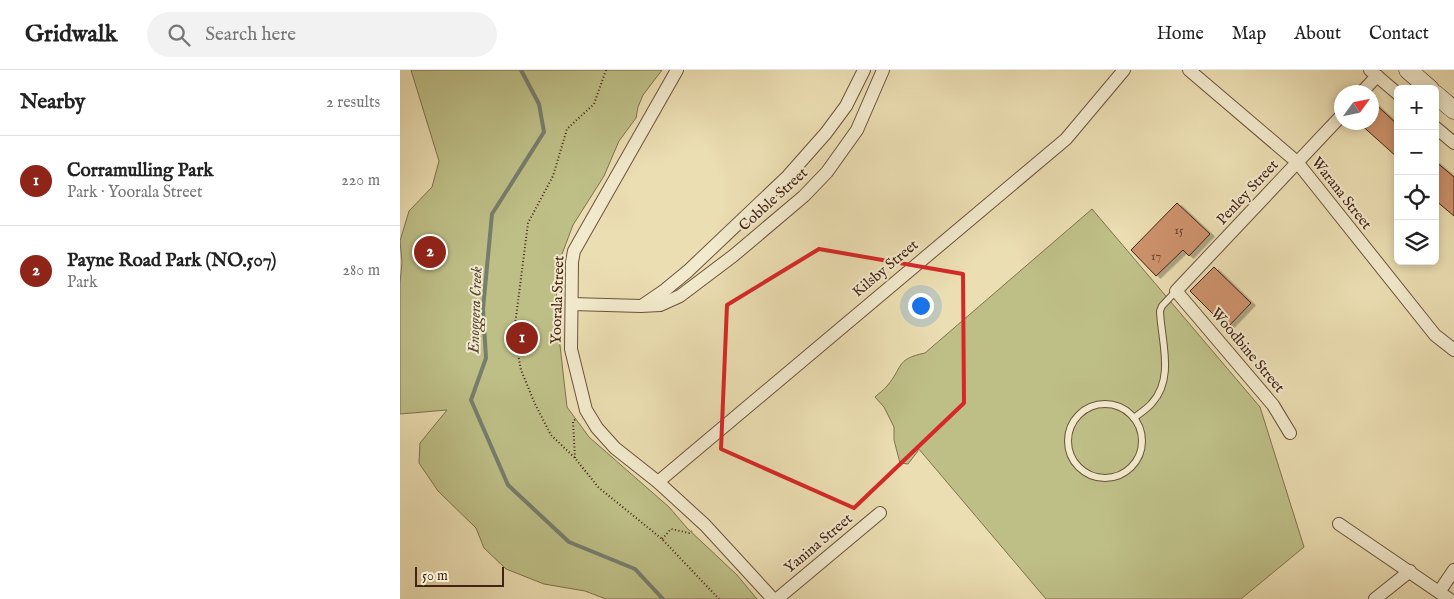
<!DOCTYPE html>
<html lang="en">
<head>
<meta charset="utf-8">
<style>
  :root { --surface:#fff; --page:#f2f2f2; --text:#222; --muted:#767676; --line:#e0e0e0; --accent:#8f2418 }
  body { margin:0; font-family:"IM FELL English",serif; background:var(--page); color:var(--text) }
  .controls { position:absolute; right:15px; top:15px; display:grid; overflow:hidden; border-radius:8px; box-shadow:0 2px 8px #0003 }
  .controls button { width:45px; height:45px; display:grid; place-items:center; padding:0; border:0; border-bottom:1px solid var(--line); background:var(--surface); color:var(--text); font:25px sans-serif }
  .compass { position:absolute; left:934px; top:15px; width:45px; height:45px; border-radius:50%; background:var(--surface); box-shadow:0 2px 8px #0003; rotate:57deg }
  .scale { position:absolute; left:15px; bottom:12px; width:89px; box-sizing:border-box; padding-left:5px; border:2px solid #452216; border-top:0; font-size:14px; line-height:18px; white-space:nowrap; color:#452216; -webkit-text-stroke:4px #f2eacd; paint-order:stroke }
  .you { position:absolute; left:520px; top:235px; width:18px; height:18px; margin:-12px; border:4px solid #fff; border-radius:50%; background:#1a73e8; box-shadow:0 0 0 8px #1a73e833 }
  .badge { display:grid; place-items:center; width:32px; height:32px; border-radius:50%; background:var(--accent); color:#fff; font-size:16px; font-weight:700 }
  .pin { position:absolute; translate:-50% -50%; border:2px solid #fff; box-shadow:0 1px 5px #0006 }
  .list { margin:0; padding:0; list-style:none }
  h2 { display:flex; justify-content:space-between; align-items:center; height:65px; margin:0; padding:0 20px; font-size:21px }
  h2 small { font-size:16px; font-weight:400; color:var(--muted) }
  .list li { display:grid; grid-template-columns:32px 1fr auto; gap:15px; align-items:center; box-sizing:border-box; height:90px; padding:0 20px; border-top:1px solid var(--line) }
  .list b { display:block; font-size:19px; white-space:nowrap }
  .list p { margin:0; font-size:16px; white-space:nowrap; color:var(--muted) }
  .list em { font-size:16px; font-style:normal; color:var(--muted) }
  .icon { flex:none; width:28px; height:28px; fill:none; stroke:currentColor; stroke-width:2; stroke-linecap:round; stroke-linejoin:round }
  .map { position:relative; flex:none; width:1054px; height:529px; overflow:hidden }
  header { display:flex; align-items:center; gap:30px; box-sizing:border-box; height:70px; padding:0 25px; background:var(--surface); border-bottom:1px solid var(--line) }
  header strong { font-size:24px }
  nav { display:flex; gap:28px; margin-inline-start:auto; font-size:18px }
  .search { width:350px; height:45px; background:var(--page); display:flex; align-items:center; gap:12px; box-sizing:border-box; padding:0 18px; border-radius:28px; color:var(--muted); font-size:19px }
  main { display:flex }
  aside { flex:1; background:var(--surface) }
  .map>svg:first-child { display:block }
</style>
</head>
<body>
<header>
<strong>Gridwalk</strong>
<div class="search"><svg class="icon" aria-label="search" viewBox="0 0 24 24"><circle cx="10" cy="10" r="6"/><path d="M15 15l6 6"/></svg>Search here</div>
<nav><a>Home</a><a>Map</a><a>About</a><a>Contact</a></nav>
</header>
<main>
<aside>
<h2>Nearby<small>2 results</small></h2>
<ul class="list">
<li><span class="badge">1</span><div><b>Corramulling Park</b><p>Park · Yoorala Street</p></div><em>220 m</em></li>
<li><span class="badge">2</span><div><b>Payne Road Park (NO.507)</b><p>Park</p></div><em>280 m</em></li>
</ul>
</aside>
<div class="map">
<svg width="1054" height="529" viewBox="0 0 1054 529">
  <defs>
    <filter id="shadow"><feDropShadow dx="4.5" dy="2.5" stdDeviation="0" flood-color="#0004"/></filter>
  </defs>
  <rect width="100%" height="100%" fill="#ebdeb2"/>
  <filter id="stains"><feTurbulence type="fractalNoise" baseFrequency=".004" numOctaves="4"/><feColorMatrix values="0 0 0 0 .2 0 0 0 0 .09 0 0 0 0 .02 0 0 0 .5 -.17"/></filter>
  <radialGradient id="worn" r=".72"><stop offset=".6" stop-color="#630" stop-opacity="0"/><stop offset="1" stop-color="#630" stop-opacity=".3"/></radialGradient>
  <!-- green -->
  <g fill="#bebf87" stroke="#82704e">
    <polygon points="11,0 262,0 243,25 238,37 236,48 219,71 204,106 173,155 156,200 157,249 167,337 189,367 269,437 287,458 337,505 357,529 206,529 185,521 144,514 106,499 84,478 76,458 38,421 19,393 20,373 47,340 0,344 0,213 2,192 0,171 9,141 32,117 39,91"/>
    <path d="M692 139 860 337 904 477 841 529H646L518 378V381L508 394 500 393 494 370V357L484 337 475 327C479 323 484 320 487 316 503 298 495 289 525 283Z"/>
  </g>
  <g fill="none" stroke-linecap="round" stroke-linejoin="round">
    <!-- stream -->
    <polyline stroke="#777e6e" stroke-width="4" points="121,0 139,34 144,62 92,144 83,239 86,288 71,330 108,415 169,472 235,499 263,529"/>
  </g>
  <!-- building -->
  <g fill="#cd926c" stroke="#452216" filter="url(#shadow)">
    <polygon points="972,31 998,55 998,88 958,52 972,52"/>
    <polygon points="1035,91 1054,107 1054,146 1035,130"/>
    <polygon points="777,133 810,164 789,186 783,180 756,206 731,180"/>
    <polygon points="814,197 851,233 827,258 790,221"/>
  </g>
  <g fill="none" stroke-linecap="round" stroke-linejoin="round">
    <!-- service casing -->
    <g stroke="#6e513d" stroke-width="8">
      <g id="service">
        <circle cx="705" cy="371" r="37"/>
        <path d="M734 348C740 343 747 339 752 333 775 308 761 270 760 241L762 236 776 221"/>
      </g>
    </g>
    <!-- minor casing -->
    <g stroke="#6e513d" stroke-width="14">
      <g id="minor">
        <polyline points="277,0 174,181 172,192 171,279 186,340 197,358 215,378 258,412 305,455 373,529"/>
        <polyline points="789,0 897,92 1035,265 1054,280"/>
        <polyline points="970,0 998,24"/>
        <polyline points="962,22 977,6"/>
        <polyline points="1035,57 1054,73"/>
        <polyline points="172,234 241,236 260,235 280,226 333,186 404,126 427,102 457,60 483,0"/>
        <polyline points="243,235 265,220 288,201 388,106 426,63 446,36 464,0"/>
        <polyline points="890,363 873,335 776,221 942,45"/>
        <polyline points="258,412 666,69 724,0"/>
        <polyline points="939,454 1049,529"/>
        <polyline points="1039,522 1054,500"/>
        <polyline points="377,529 480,443"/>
        <polyline points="975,529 1010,501"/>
      </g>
    </g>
    <!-- secondary casing -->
    <g stroke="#452216" stroke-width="19">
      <g id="secondary">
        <polyline points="1008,0 1030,19"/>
        <polyline points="1035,24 1054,40"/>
      </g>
    </g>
    <!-- path -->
    <g stroke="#452216" stroke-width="2" stroke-dasharray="1 2.5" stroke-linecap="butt">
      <polyline points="206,0 194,34 167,59 153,106 128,153 114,263 121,300 135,334 151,365 175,388 198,417 262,469 319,529"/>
      <polyline points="175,388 173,351 177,348"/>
      <polyline points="262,469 271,459 289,463 292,461"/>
    </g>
    <!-- service -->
    <use href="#service" stroke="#f2eacd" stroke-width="6"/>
    <!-- minor -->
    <use href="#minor" stroke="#f2eacd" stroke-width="12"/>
    <!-- secondary -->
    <use href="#secondary" stroke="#f2eacd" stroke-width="18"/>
  </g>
  <!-- marked area -->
  <path fill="none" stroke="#d62828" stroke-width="4" stroke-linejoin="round" d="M419 179 563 204 564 333 454 438 321 379 327 235Z"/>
  <g text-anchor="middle" stroke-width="4" stroke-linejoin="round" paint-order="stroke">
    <!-- number labels -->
    <g font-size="12" fill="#673e2c">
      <text x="779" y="164">15</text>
      <text x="756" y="190">17</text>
    </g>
    <!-- street labels -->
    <g font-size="15" fill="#452216" stroke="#f2eacd">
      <text transform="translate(847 122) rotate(-47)" y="5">Penley Street</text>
      <text transform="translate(942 123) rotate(52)" y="5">Warana Street</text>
      <text transform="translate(373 129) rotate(-42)" y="5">Cobble Street</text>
      <text transform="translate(485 198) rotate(-40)" y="5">Kilsby Street</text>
      <text transform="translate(157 230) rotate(-88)" y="5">Yoorala Street</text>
      <text transform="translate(848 280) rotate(50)" y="5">Woodbine Street</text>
      <text transform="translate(418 473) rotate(-40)" y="5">Yanina Street</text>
    </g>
    <!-- water labels -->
    <g font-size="16" font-style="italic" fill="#5a483b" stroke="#f2eacd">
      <text transform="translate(74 240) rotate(-88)" y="6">Enoggera Creek</text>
    </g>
  </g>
  <rect width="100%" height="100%" filter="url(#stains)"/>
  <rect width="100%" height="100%" fill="url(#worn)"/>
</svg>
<div class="controls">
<button>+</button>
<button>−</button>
<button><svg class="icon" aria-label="locate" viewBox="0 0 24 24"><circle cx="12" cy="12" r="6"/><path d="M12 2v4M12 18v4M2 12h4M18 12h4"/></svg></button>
<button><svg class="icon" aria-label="layers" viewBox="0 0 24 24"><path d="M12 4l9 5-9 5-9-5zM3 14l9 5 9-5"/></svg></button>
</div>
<svg class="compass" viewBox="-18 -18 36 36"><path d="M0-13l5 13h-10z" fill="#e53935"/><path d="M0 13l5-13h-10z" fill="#767676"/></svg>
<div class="scale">50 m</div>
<div class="you"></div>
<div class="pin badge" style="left:122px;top:268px">1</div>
<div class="pin badge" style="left:30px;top:182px">2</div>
</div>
</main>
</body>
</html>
